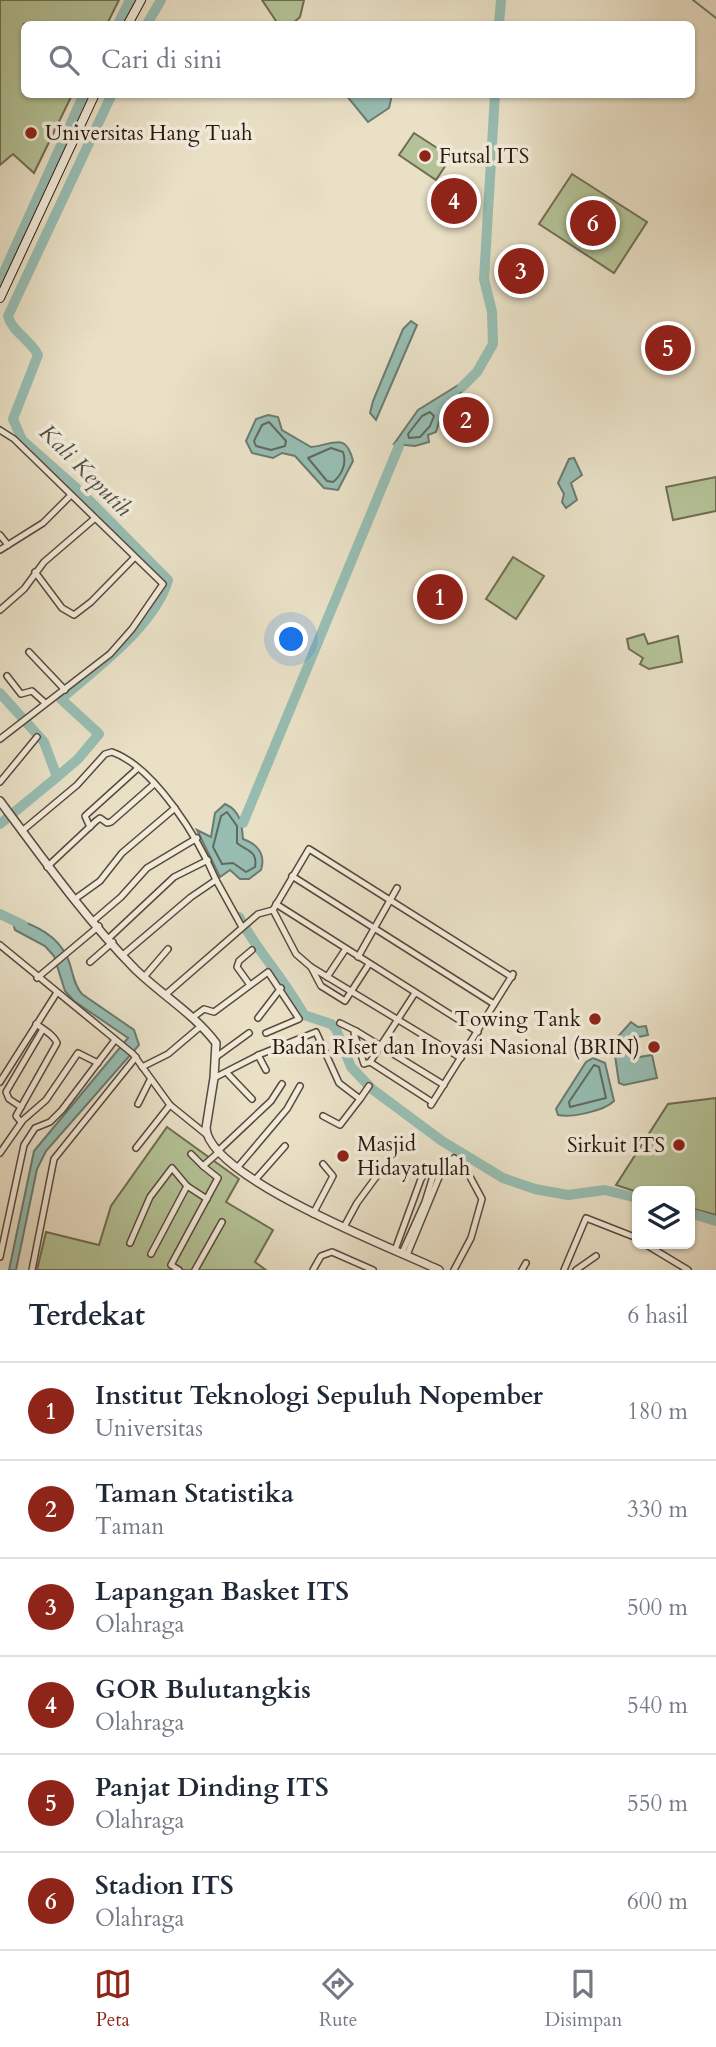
<!DOCTYPE html>
<html lang="id">
<head>
<meta charset="utf-8">
<style>
  :root { --surface:#fff; --page:#f2f2f3; --text:#1f2937; --muted:#747a83; --line:#e0e1e3; --accent:#8f2418 }
  body { margin:0; font-family:Cardo,serif; background:var(--page); color:var(--text) }
  .controls { position:absolute; right:21px; bottom:21px; display:grid; overflow:hidden; border-radius:10px; box-shadow:0 2px 5px #0004 }
  .controls button { width:63px; height:63px; display:grid; place-items:center; padding:0; border:0; border-bottom:2px solid var(--line); background:var(--surface); color:var(--text); font:35px sans-serif }
  .you { position:absolute; left:292px; top:640px; width:24px; height:24px; margin:-18px; border:5px solid #fff; border-radius:50%; background:#1a73e8; box-shadow:0 0 0 10px #1a73e833 }
  .badge { display:grid; place-items:center; width:46px; height:46px; border-radius:50%; background:var(--accent); color:#fff; font-size:23px; font-weight:700 }
  .pin { position:absolute; translate:-50% -50%; border:4px solid #fff; box-shadow:0 2px 7px #0006 }
  .list { margin:0; padding:0; list-style:none }
  h2 { display:flex; justify-content:space-between; align-items:center; height:91px; margin:0; padding:0 28px; font-size:30px }
  h2 small { font-size:23px; font-weight:400; color:var(--muted) }
  .list li { display:grid; grid-template-columns:46px 1fr auto; gap:21px; align-items:center; box-sizing:border-box; height:98px; padding:0 28px; border-top:2px solid var(--line) }
  .list b { display:block; font-size:26px; white-space:nowrap }
  .list p { margin:0; font-size:23px; white-space:nowrap; color:var(--muted) }
  .list em { font-size:23px; font-style:normal; color:var(--muted) }
  .icon { flex:none; width:38px; height:38px; fill:none; stroke:currentColor; stroke-width:2; stroke-linecap:round; stroke-linejoin:round }
  .map { position:relative; flex:none; width:716px; height:1270px; overflow:hidden }
  .search { position:absolute; background:var(--surface); box-shadow:0 2px 5px #0004; left:21px; right:21px; top:21px; height:77px; display:flex; align-items:center; gap:18px; box-sizing:border-box; padding:0 24px; border-radius:10px; color:var(--muted); font-size:26px }
  .sheet { height:679px; background:var(--surface) }
  nav { display:flex; justify-content:space-around; align-items:center; box-sizing:border-box; height:98px; border-top:2px solid var(--line); background:var(--surface); font-size:19px; color:var(--muted) }
  nav a { display:grid; justify-items:center; gap:4px }
  nav .on { color:var(--accent) }
  .map>svg:first-child { display:block }
</style>
</head>
<body>
<div class="map">
<svg width="716" height="1270" viewBox="0 0 716 1270">
  <rect width="100%" height="100%" fill="#e9e0c6"/>
  <filter id="stains"><feTurbulence type="fractalNoise" baseFrequency=".00286" numOctaves="4"/><feColorMatrix values="0 0 0 0 .2 0 0 0 0 .09 0 0 0 0 .02 0 0 0 .5 -.17"/></filter>
  <radialGradient id="worn" r=".72"><stop offset=".6" stop-color="#630" stop-opacity="0"/><stop offset="1" stop-color="#630" stop-opacity=".3"/></radialGradient>
  <!-- green -->
  <g fill="#b4c397" stroke="#6f6d53" stroke-width="2">
    <polygon points="0,0 119,0 107,24 24,24 24,94 72,95 34,173 13,154 0,165"/>
    <polygon points="262,0 304,0 300,17 292,24 278,24"/>
    <polygon points="414,133 451,157 436,180 399,155"/>
    <polygon points="572,174 647,222 614,273 539,224"/>
    <polygon points="510,252 542,268 531,290 499,274"/>
    <polygon points="716,477 716,511 673,520 666,487"/>
    <polygon points="513,557 544,576 516,619 486,599"/>
    <polygon points="644,634 648,644 678,636 682,662 649,669 640,664 643,658 629,649 627,639"/>
    <polygon points="716,1098 716,1215 690,1208 690,1191 637,1192 616,1185 668,1104"/>
    <polygon points="167,1127 239,1179 226,1202 273,1230 255,1262 266,1270 37,1270 46,1232 99,1245 111,1206"/>
  </g>
  <!-- water -->
  <g fill="#97bdb2" stroke="#6b7b71" stroke-width="2">
    <polygon points="346,95 392,95 389,108 368,122"/>
    <polygon points="411,321 417,325 376,420 370,413 373,401 403,329"/>
    <polygon points="460,384 464,389 441,416 436,432 428,435 429,442 415,446 394,444 418,410"/>
    <path d="M268 415 278 417 282 430 311 447C333 445 346 431 353 461L338 490 324 488 295 456 282 453 273 458 252 453 246 441 256 419Z"/>
    <polygon points="574,458 582,475 571,483 577,500 566,508 562,502 564,494 558,483 569,459"/>
    <path d="M225 804C241 811 242 825 243 839 257 844 266 854 261 870L249 879H240L230 870 220 877 197 830 211 837 215 813Z"/>
    <path d="M12 918C35 925 58 935 68 959 73 971 73 984 82 994L134 1030 139 1045 46 1151 37 1169 16 1270H9L34 1151 128 1038 74 1001 65 991 54 956 45 946 15 930Z"/>
    <polygon points="631,1022 638,1027 646,1026 648,1035 629,1039 633,1058 652,1055 657,1078 624,1085 619,1083 613,1042"/>
    <path d="M593 1058 605 1063 614 1101C604 1111 571 1118 558 1115L556 1109 586 1062Z"/>
  </g>
  <g fill="none" stroke-linecap="round" stroke-linejoin="round">
    <!-- shore -->
    <g stroke="#606a60" stroke-width="2">
      <polygon points="430,412 434,416 430,426 420,437 409,438 408,434 422,416"/>
      <polygon points="269,422 286,441 285,446 271,450 256,446 254,441 262,425"/>
      <path d="M331 448 343 452C347 463 342 475 333 482L327 481 308 458Z"/>
      <path d="M227 812 237 826V843C246 851 258 850 255 867L246 872 233 863 222 864 213 847 221 816Z"/>
      <polygon points="594,1065 599,1067 606,1098 570,1107 569,1102"/>
    </g>
    <!-- stream -->
    <polyline stroke="#6b7b71" stroke-width="2" points="693,0 716,18"/>
    <!-- river -->
    <g stroke="#97bdb2" stroke-width="10">
      <polyline points="118,24 130,0"/>
      <polyline points="147,24 161,0"/>
      <polyline points="499,24 501,0"/>
      <polyline points="0,281 84,94"/>
      <polyline points="462,387 477,372 493,344 492,312 484,279 495,94"/>
      <polyline points="0,693 44,742 57,777 0,824"/>
      <path d="M57 777 78 759 99 734 61 699C95 669 155 626 168 580L82 493 22 440 13 419 38 355C31 340 12 332 8 316L112 94"/>
      <polyline points="243,823 399,446"/>
      <polyline points="0,914 23,925"/>
      <path d="M239 917C258 952 285 980 304 1015L331 1024 336 1029 351 1067 372 1089 442 1141 503 1178 535 1189 568 1195 605 1190 637 1198"/>
      <polyline points="690,1213 716,1221"/>
    </g>
    <!-- minor casing -->
    <g stroke="#5a493d" stroke-width="8">
      <g id="minor">
        <polyline points="0,430 14,439 163,584 132,629 110,654 0,739"/>
        <polyline points="0,535 8,545"/>
        <polyline points="0,550 43,523 71,495"/>
        <polyline points="35,572 62,608 74,615 91,602 134,558"/>
        <polyline points="0,610 24,589 44,562 94,519"/>
        <polyline points="29,652 65,690"/>
        <polyline points="7,676 21,694 32,691 44,702"/>
        <polyline points="0,782 37,737"/>
        <polyline points="90,827 85,816 137,769"/>
        <path d="M22 831 77 785 105 754 112 752C155 767 199 840 216 880"/>
        <polyline points="47,867 96,821 100,818 107,823 111,822 153,785"/>
        <polyline points="292,876 494,1004"/>
        <polyline points="75,899 100,881 122,853 175,808"/>
        <polyline points="276,904 478,1032"/>
        <polyline points="93,921 121,897 147,868 197,838"/>
        <polyline points="109,938 174,877 208,860"/>
        <polyline points="0,945 133,1054 170,1105 207,1135"/>
        <polyline points="124,954 191,897 216,880 242,927"/>
        <polyline points="358,957 397,888"/>
        <polyline points="90,962 113,942"/>
        <polyline points="311,967 321,986 345,1001 369,964"/>
        <polyline points="144,977 168,949"/>
        <polyline points="327,977 345,950"/>
        <polyline points="37,978 99,926"/>
        <polyline points="250,985 237,967 239,961 252,950"/>
        <polyline points="165,995 258,914 273,910"/>
        <polyline points="192,1018 204,1009 214,1012 268,972 299,1019 266,1033"/>
        <polyline points="258,1018 281,988"/>
        <polyline points="340,1023 356,1031"/>
        <path d="M36 1024C43 1029 54 1035 57 1043L21 1107 9 1099 6 1092 43 1029"/>
        <polyline points="258,1055 266,1070"/>
        <polyline points="216,1057 249,1033"/>
        <polyline points="461,1058 311,967 296,954 273,910 309,849 512,977"/>
        <polyline points="370,1062 415,993"/>
        <polyline points="142,1067 168,1054 201,1026"/>
        <polyline points="228,1074 252,1099"/>
        <polyline points="214,1078 261,1054 316,1032 339,1083 360,1099 369,1086"/>
        <polyline points="0,1082 56,994"/>
        <polyline points="432,1102 370,1062 364,1064 354,1033 356,1031 444,1085"/>
        <polyline points="138,1104 150,1080"/>
        <polyline points="431,1105 513,974"/>
        <polyline points="323,1116 340,1125 360,1099"/>
        <polyline points="21,1122 16,1116 21,1107"/>
        <polyline points="136,1148 170,1105"/>
        <polyline points="218,1151 271,1101 282,1084"/>
        <polyline points="0,1153 23,1120 46,1100 78,1053 98,1063"/>
        <polyline points="191,1154 203,1166 219,1152"/>
        <polyline points="237,1168 287,1109 300,1086"/>
        <polyline points="255,1180 285,1146"/>
        <polyline points="313,1214 333,1176 323,1164"/>
        <polyline points="344,1227 357,1203 382,1169"/>
        <polyline points="130,1243 150,1197 172,1168 187,1186 207,1199"/>
        <polyline points="645,1244 688,1270"/>
        <polyline points="395,1250 421,1179 425,1173 442,1170 454,1158 468,1173 482,1199 471,1238 454,1270"/>
        <polyline points="402,1253 425,1202 434,1173"/>
        <polyline points="151,1254 187,1186"/>
        <polyline points="407,1255 442,1170"/>
        <polyline points="0,1257 24,1145 35,1128 50,1122 62,1110 115,1040"/>
        <polyline points="32,1270 54,1159 136,1057"/>
        <polyline points="179,1270 171,1265 218,1178 203,1166"/>
        <polyline points="195,1270 222,1222"/>
        <polyline points="313,1270 321,1256 332,1252 373,1270"/>
        <polyline points="522,1270 526,1263"/>
        <polyline points="564,1270 586,1218 637,1238"/>
        <polyline points="576,1270 596,1256"/>
      </g>
    </g>
    <!-- tertiary casing -->
    <g stroke="#5a493d" stroke-width="10">
      <path id="tertiary" d="M0 801C43 859 85 918 136 970 162 995 194 1014 216 1043L214 1078 206 1128C209 1178 395 1249 439 1270"/>
    </g>
    <!-- secondary casing -->
    <g stroke="#2a170f" stroke-width="10">
      <g id="secondary">
        <polyline points="128,24 141,0"/>
        <polyline points="0,298 95,94"/>
      </g>
    </g>
    <!-- minor -->
    <use href="#minor" stroke="#f1ebda" stroke-width="5"/>
    <!-- tertiary -->
    <use href="#tertiary" stroke="#f1ebda" stroke-width="7"/>
    <!-- secondary -->
    <use href="#secondary" stroke="#f1ebda" stroke-width="8"/>
  </g>
  <!-- markers -->
  <g fill="#8f2418" stroke="#f1ebda" stroke-width="2.5">
    <circle cx="31" cy="133" r="7"/>
    <circle cx="425" cy="156" r="7"/>
    <circle cx="595" cy="1019" r="7"/>
    <circle cx="654" cy="1047" r="7"/>
    <circle cx="679" cy="1145" r="7"/>
    <circle cx="343" cy="1156" r="7"/>
  </g>
  <g text-anchor="middle" stroke-width="7" stroke-linejoin="round" paint-order="stroke">
    <!-- poi labels -->
    <g font-size="21" fill="#2a170f" stroke="#f1ebda" text-anchor="start">
      <text x="45" y="140">Universitas Hang Tuah</text>
      <text x="439" y="163">Futsal ITS</text>
      <text x="581" y="1026" text-anchor="end">Towing Tank</text>
      <text x="640" y="1054" text-anchor="end">Badan RIset dan Inovasi Nasional (BRIN)</text>
      <text x="357" y="1151">Masjid<tspan x="357" dy="24">Hidayatullah</tspan></text>
      <text x="665" y="1152" text-anchor="end">Sirkuit ITS</text>
    </g>
    <!-- water labels -->
    <g font-size="23" font-style="italic" fill="#505148" stroke="#f1ebda">
      <text transform="translate(86 470) rotate(45)" y="8">Kali Keputih</text>
    </g>
  </g>
  <rect width="100%" height="100%" filter="url(#stains)"/>
  <rect width="100%" height="100%" fill="url(#worn)"/>
</svg>
<div class="controls">
<button><svg class="icon" aria-label="layers" viewBox="0 0 24 24"><path d="M12 4l9 5-9 5-9-5zM3 14l9 5 9-5"/></svg></button>
</div>
<div class="you"></div>
<div class="pin badge" style="left:440px;top:597px">1</div>
<div class="pin badge" style="left:466px;top:420px">2</div>
<div class="pin badge" style="left:521px;top:271px">3</div>
<div class="pin badge" style="left:454px;top:201px">4</div>
<div class="pin badge" style="left:668px;top:348px">5</div>
<div class="pin badge" style="left:593px;top:223px">6</div>
<div class="search"><svg class="icon" aria-label="search" viewBox="0 0 24 24"><circle cx="10" cy="10" r="6"/><path d="M15 15l6 6"/></svg>Cari di sini</div>
</div>
<section class="sheet">
<h2>Terdekat<small>6 hasil</small></h2>
<ul class="list">
<li><span class="badge">1</span><div><b>Institut Teknologi Sepuluh Nopember</b><p>Universitas</p></div><em>180 m</em></li>
<li><span class="badge">2</span><div><b>Taman Statistika</b><p>Taman</p></div><em>330 m</em></li>
<li><span class="badge">3</span><div><b>Lapangan Basket ITS</b><p>Olahraga</p></div><em>500 m</em></li>
<li><span class="badge">4</span><div><b>GOR Bulutangkis</b><p>Olahraga</p></div><em>540 m</em></li>
<li><span class="badge">5</span><div><b>Panjat Dinding ITS</b><p>Olahraga</p></div><em>550 m</em></li>
<li><span class="badge">6</span><div><b>Stadion ITS</b><p>Olahraga</p></div><em>600 m</em></li>
</ul>
</section>
<nav>
<a class="on"><svg class="icon" aria-label="map" viewBox="0 0 24 24"><path d="M3 6l6-2 6 2 6-2v14l-6 2-6-2-6 2zM9 4v14M15 6v14"/></svg>Peta</a>
<a><svg class="icon" aria-label="directions" viewBox="0 0 24 24"><path d="M12 3l9 9-9 9-9-9zM9 14v-3h6M13 9l2 2-2 2"/></svg>Rute</a>
<a><svg class="icon" aria-label="saved" viewBox="0 0 24 24"><path d="M7 4h10v16l-5-4-5 4z"/></svg>Disimpan</a>
</nav>
</body>
</html>
